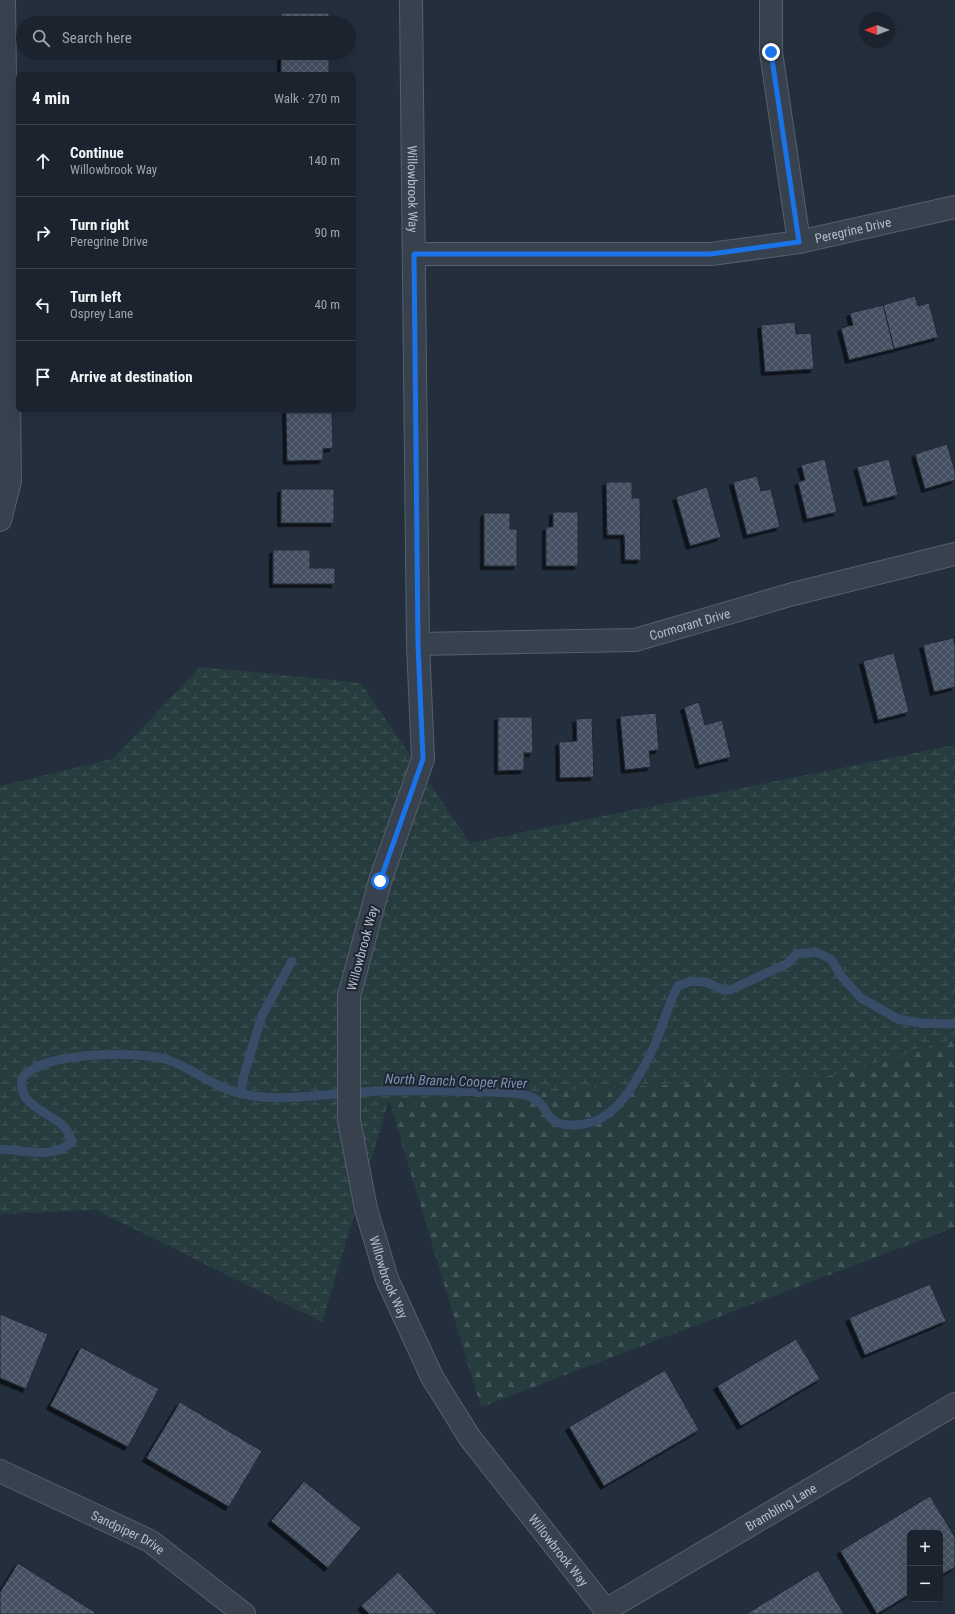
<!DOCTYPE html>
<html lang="en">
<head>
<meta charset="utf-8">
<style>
  :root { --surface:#1b232e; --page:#282f3a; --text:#f1f3f6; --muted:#a0a4aa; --line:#39404a }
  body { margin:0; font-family:"Roboto Condensed",sans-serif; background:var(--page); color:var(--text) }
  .controls { position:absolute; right:12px; bottom:12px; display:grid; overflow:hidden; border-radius:6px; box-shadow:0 4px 16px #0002 }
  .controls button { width:36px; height:36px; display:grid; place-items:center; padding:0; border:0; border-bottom:1px solid var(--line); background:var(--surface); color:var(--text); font:20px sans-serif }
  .compass { position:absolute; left:859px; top:12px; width:36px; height:36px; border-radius:50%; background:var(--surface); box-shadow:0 4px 16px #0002; rotate:270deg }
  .stop { position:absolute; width:12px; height:12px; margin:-9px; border:3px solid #1a73e8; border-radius:50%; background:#fff }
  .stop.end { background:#1a73e8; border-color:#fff; box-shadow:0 1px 4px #0008 }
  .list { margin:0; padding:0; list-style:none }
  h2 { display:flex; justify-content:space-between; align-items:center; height:52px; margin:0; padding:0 16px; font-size:17px }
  h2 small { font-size:13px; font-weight:400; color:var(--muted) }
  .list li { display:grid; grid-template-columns:26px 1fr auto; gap:12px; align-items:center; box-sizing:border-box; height:72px; padding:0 16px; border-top:1px solid var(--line) }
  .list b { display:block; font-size:15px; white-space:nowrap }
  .list p { margin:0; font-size:13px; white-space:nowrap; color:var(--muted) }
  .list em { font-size:13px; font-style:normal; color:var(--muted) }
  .icon { flex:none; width:22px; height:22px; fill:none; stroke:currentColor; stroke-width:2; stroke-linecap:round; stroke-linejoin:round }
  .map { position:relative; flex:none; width:955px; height:1614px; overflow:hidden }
  .search { position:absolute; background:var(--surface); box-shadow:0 4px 16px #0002; left:16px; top:16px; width:340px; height:44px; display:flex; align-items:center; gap:10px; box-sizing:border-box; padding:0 14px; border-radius:22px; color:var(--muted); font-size:15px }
  .panel { position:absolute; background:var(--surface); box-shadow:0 4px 16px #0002; left:16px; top:72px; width:340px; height:340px; border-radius:6px }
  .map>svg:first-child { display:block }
</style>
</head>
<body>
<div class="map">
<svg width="955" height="1614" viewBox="0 0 955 1614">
  <defs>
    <pattern id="forest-firs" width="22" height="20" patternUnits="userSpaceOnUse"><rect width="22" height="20" fill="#263c3f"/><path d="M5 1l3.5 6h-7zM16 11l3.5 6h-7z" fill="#435659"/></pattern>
    <pattern id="wetland-marsh" width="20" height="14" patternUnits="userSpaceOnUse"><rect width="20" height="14" fill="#263c3f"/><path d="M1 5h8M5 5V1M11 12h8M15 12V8" fill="none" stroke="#435659"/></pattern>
    <pattern id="building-cross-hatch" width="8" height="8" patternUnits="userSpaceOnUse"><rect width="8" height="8" fill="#455162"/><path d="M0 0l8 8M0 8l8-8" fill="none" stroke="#5d6877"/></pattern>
    <filter id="shadow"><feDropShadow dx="-3.5" dy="3.5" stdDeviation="0" flood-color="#0009"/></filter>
  </defs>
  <rect width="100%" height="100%" fill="#242f3e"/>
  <!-- forest -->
  <polygon fill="url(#forest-firs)" points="955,1038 955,1227 481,1407 389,1100 839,1075"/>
  <!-- wetland -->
  <polygon fill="url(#wetland-marsh)" points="200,667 361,683 470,843 955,745 955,1038 839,1075 389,1100 322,1322 96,1210 0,1214 0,786 113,759"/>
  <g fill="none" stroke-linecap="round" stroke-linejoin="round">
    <!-- stream -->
    <g stroke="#394c67" stroke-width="9">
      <polyline points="241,1094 243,1079 262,1015 292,961"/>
      <path d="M0 1149C21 1150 56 1160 72 1141 70 1136 68 1131 64 1127 51 1113 24 1108 22 1087 21 1084 21 1082 22 1079 39 1051 137 1051 165 1059 191 1067 212 1086 238 1093 274 1103 325 1094 361 1092 390 1090 418 1091 447 1091 471 1092 495 1091 519 1094 529 1095 538 1099 544 1108 546 1111 548 1116 551 1118 562 1130 590 1125 603 1117 626 1105 650 1058 659 1034 665 1018 670 1001 678 986L691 981 706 982 723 990H730L788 963 797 954 816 952 831 959 842 977 861 998 898 1019 921 1023 947 1024 955 1023"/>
    </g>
  </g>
  <!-- building -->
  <g fill="url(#building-cross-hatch)" stroke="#1f2835" filter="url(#shadow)">
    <rect x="281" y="13" width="48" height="10"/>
    <rect x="281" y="53" width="48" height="21"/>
    <polygon points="915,296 918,306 929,303 938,337 894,349 883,305"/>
    <polygon points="883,305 894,349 849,360 841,328 853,325 850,313"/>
    <polygon points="795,322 796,334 811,333 814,369 765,372 761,325"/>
    <rect x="286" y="410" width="46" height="3"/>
    <polygon points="286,413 332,413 333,448 323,449 323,460 287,461"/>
    <polygon points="947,444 955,471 955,480 925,489 915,454"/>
    <polygon points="825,459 837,512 807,519 798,482 805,480 801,465"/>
    <polygon points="889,459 898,495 867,503 857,467"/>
    <polygon points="757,476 761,491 771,489 780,527 747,535 733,482"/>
    <polygon points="606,482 632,482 632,498 640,498 641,560 625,560 624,535 607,535"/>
    <polygon points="707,487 721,537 690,546 676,497"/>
    <rect x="281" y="489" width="53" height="34"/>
    <polygon points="553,512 578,512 578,566 546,566 546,527 553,527"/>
    <polygon points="484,513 510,513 510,529 517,529 517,566 484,566"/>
    <polygon points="273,550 310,550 310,568 335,568 335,584 273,584"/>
    <polygon points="953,638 955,645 955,687 934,692 923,645"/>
    <polygon points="894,653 909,712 878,720 863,661"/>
    <polygon points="699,702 705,725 722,720 731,757 699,765 684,707"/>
    <polygon points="656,713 659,750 649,751 651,767 625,770 620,716"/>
    <polygon points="498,717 532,717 533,753 524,753 524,770 498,771"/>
    <polygon points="592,718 594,777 560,778 559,742 577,741 576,719"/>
    <polygon points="930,1284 946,1321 865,1355 849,1318"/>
    <polygon points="0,1314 48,1334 26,1389 0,1378"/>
    <polygon points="796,1339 820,1379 741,1426 717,1386"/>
    <polygon points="81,1347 159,1389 128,1447 50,1406"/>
    <polygon points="665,1370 699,1430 604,1486 569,1427"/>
    <polygon points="180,1402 262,1451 229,1507 146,1458"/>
    <polygon points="304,1481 361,1528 328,1568 271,1521"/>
    <polygon points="930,1496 955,1537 955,1567 940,1576 940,1533 910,1533 910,1594 877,1614 840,1551"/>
    <polygon points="18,1563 96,1613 95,1614 0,1614 0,1592"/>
    <polygon points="818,1570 844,1614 746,1614"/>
    <polygon points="398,1572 437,1614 369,1614 361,1606"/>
  </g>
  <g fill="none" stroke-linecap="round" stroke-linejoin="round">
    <!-- street casing -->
    <g stroke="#565f6c" stroke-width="24">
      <g id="street">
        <path id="s1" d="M411 0 418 644 423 759 380 881 349 996V1120L366 1209 387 1279 432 1377 470 1438 609 1614"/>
        <polyline points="771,0 771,52 799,242"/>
        <path id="s2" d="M414 254H711L799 242 955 207"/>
        <polyline points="0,520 10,481 4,0"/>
        <path id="s3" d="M418 644 635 640 793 594 955 554"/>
        <path id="s4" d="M0 1471 150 1541 244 1614"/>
        <path id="s5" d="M606 1610 955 1404"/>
      </g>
    </g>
    <!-- street -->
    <use href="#street" stroke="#38414e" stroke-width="22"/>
  </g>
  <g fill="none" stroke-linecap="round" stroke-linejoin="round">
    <!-- route -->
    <polyline stroke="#1a73e8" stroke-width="5" points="380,881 423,759 418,644 414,254 711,254 799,242 771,52"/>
  </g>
  <g text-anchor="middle" stroke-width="4" stroke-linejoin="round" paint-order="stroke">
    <!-- street labels -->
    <g font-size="13" fill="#b4bcc9" stroke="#1d2633">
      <text dy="5" stroke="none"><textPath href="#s1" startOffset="189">Willowbrook Way</textPath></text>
      <text dy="5" stroke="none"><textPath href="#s2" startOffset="441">Peregrine Drive</textPath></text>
      <text dy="5" stroke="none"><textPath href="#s3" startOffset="274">Cormorant Drive</textPath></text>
      <text transform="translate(362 948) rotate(-75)" y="5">Willowbrook Way</text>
      <text dy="5" stroke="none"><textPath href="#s1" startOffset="1294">Willowbrook Way</textPath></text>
      <text dy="5" stroke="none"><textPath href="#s5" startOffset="203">Brambling Lane</textPath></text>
      <text dy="5" stroke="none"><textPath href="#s4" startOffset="142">Sandpiper Drive</textPath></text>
      <text dy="5" stroke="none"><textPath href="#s1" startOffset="1618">Willowbrook Way</textPath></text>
    </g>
    <!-- water labels -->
    <g font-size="14" font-style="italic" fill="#7c92b1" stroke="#1d2633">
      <text transform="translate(456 1081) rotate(2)" y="5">North Branch Cooper River</text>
    </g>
  </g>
</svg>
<div class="controls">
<button>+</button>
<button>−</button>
</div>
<svg class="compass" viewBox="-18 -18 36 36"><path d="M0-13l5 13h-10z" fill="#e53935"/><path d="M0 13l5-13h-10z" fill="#a0a4aa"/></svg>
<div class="stop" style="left:380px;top:881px"></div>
<div class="stop end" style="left:771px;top:52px"></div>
<div class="search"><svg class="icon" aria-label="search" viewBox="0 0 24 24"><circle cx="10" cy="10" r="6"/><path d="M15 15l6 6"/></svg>Search here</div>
<section class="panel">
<h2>4 min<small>Walk · 270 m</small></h2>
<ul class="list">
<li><svg class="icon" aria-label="ahead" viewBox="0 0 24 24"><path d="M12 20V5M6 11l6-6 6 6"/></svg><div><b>Continue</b><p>Willowbrook Way</p></div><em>140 m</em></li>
<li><svg class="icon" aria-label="right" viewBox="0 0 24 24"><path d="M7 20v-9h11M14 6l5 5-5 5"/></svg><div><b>Turn right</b><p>Peregrine Drive</p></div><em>90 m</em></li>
<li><svg class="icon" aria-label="left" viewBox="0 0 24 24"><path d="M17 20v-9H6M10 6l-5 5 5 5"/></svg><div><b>Turn left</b><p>Osprey Lane</p></div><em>40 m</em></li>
<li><svg class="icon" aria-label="arrive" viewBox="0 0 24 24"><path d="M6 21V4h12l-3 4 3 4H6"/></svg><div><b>Arrive at destination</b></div></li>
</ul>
</section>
</div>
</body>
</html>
